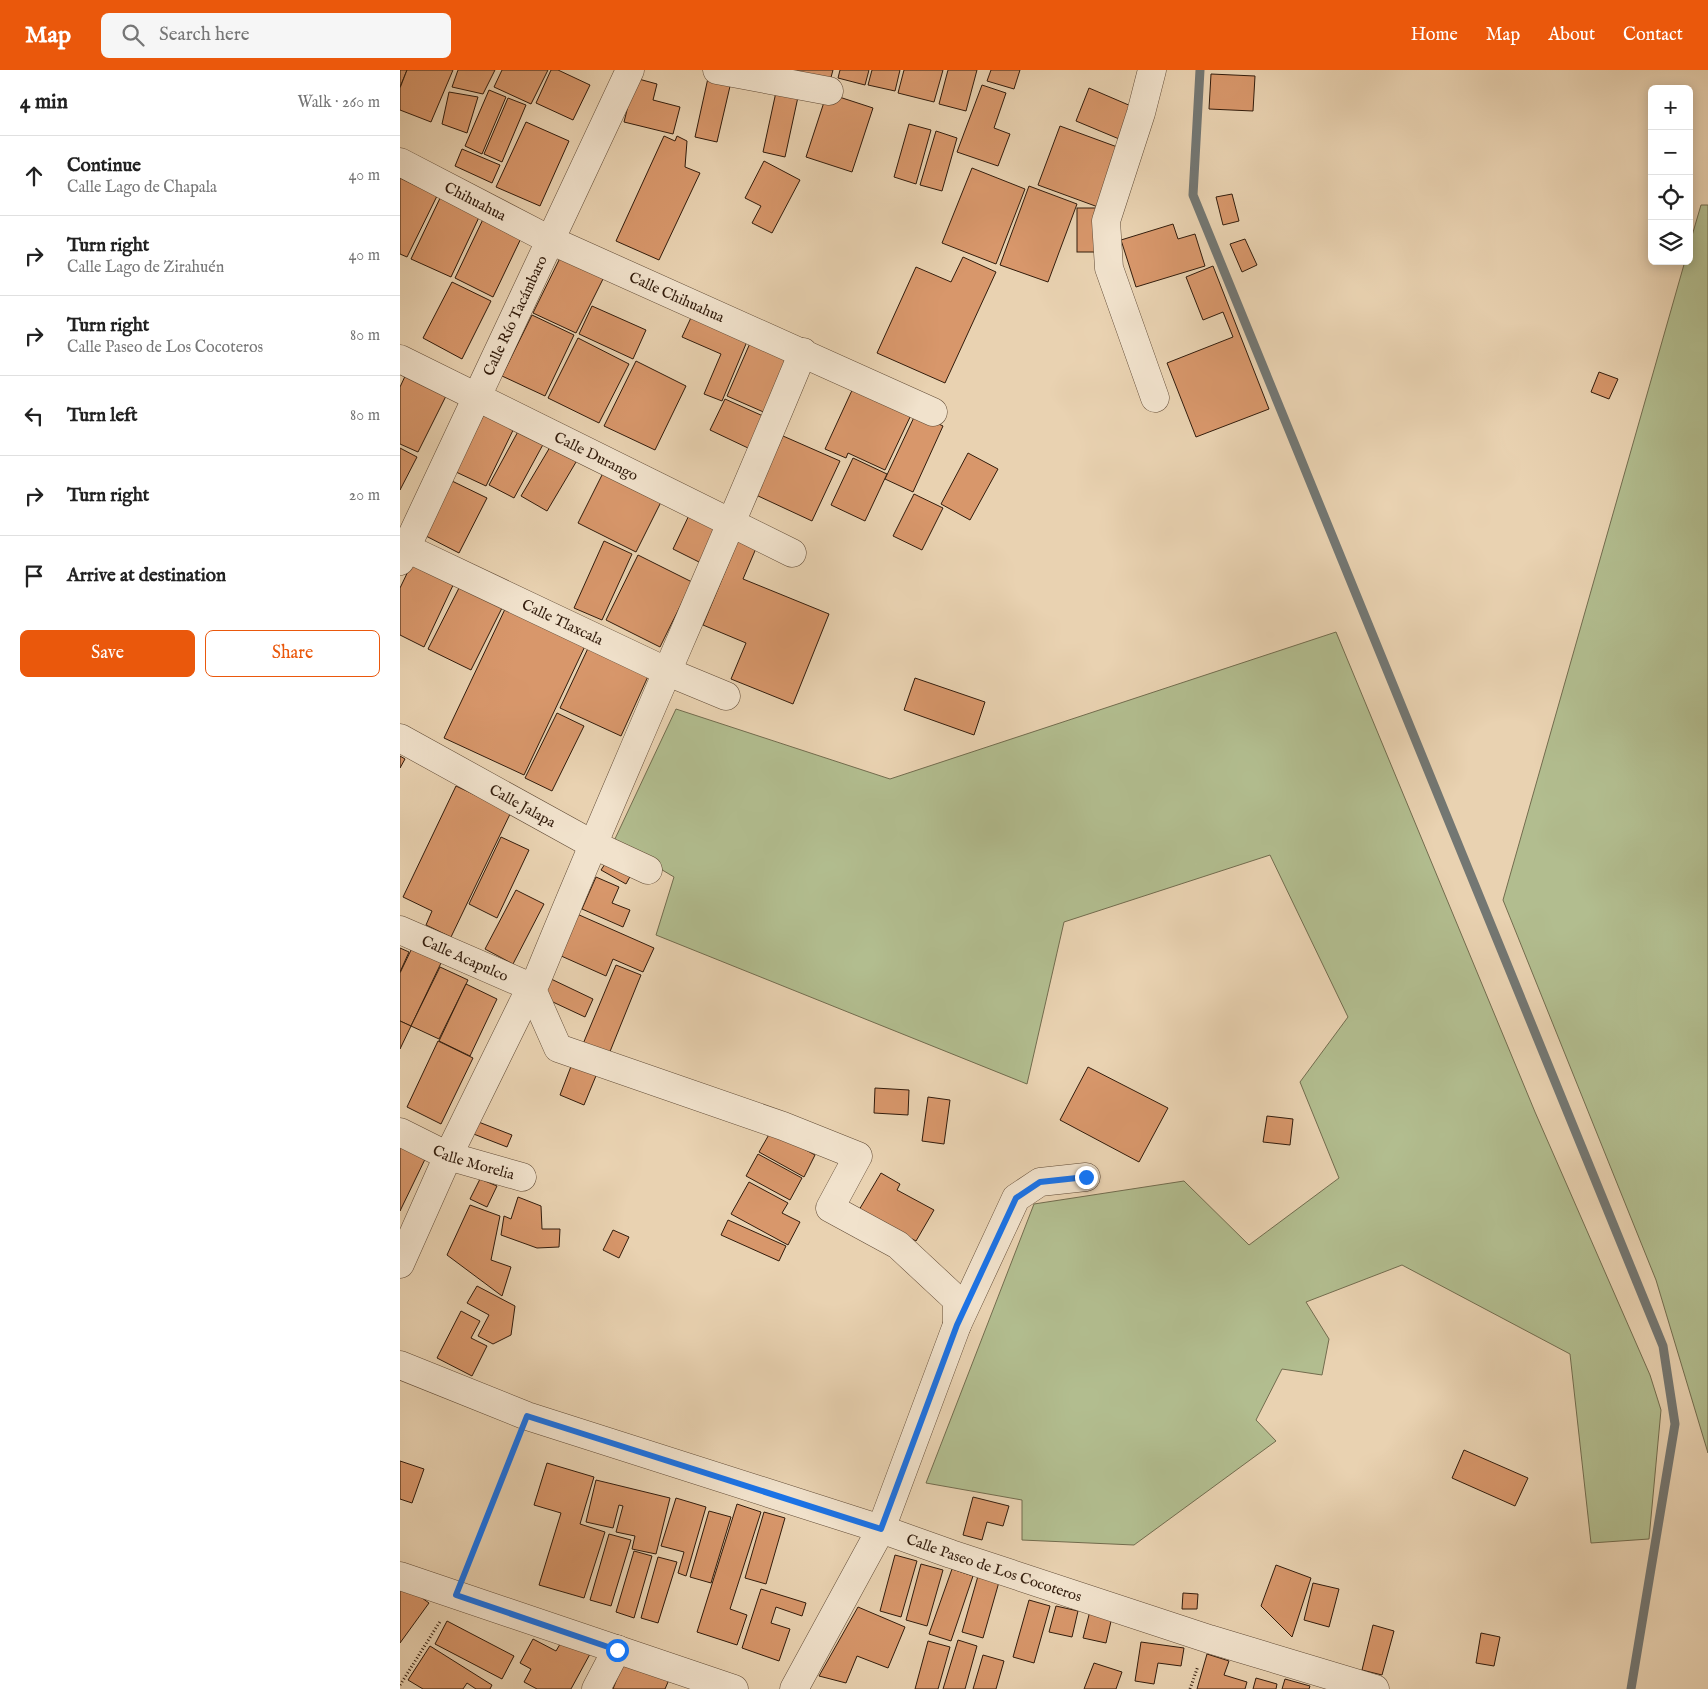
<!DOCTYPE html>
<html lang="en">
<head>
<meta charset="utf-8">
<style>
  :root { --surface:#fff; --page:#f6f6f6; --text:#222; --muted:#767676; --line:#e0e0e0; --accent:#ea580c }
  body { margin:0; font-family:"IM FELL English",serif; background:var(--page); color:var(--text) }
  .controls { position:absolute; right:15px; top:15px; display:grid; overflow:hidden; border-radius:8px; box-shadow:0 2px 12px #0003 }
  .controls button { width:45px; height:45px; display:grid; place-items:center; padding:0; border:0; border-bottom:1px solid var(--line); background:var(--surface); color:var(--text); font:25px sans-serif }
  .stop { position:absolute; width:15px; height:15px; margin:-11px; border:4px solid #1a73e8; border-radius:50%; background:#fff }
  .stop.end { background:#1a73e8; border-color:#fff; box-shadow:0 1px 5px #0008 }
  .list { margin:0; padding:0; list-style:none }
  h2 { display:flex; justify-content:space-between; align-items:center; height:65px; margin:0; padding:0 20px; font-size:21px }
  h2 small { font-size:16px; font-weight:400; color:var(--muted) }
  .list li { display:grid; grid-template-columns:32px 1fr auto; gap:15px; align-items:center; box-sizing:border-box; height:80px; padding:0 20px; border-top:1px solid var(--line) }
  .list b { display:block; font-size:19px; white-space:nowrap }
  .list p { margin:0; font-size:16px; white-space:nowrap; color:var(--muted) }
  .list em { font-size:16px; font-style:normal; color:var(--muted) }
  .actions { display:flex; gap:10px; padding:15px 20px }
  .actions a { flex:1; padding:11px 0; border:1px solid var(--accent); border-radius:8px; text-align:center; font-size:18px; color:var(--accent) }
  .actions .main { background:var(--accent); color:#fff }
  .icon { flex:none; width:28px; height:28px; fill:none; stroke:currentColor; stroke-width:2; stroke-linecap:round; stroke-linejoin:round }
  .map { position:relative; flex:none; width:1308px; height:1619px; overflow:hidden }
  header { display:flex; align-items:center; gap:30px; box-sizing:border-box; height:70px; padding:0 25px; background:var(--accent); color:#fff }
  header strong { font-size:24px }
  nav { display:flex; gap:28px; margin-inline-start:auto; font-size:18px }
  .search { width:350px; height:45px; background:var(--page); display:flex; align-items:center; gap:12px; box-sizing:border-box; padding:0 18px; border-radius:8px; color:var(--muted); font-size:19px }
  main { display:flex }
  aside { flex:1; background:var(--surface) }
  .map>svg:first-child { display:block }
</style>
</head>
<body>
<header>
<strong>Map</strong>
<div class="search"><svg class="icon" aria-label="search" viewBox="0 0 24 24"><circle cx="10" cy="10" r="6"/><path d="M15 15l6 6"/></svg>Search here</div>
<nav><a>Home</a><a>Map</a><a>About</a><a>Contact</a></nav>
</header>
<main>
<aside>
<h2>4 min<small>Walk · 260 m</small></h2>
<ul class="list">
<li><svg class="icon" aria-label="ahead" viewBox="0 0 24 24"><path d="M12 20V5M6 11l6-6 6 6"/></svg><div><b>Continue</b><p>Calle Lago de Chapala</p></div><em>40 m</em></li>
<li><svg class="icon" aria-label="right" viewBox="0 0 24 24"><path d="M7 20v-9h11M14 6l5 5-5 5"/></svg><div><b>Turn right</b><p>Calle Lago de Zirahuén</p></div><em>40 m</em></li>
<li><svg class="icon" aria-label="right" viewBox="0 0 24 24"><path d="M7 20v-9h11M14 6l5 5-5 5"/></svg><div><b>Turn right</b><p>Calle Paseo de Los Cocoteros</p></div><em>80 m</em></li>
<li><svg class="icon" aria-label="left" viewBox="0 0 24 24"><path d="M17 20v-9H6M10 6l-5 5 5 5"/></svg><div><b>Turn left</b></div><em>80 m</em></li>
<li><svg class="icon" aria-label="right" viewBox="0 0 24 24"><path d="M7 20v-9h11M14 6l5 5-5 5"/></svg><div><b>Turn right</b></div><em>20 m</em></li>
<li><svg class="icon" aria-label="arrive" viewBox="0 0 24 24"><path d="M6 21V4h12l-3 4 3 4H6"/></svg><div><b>Arrive at destination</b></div></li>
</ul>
<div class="actions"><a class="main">Save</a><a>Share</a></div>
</aside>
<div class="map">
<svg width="1308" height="1619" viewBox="0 0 1308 1619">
  <rect width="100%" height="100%" fill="#e9d2b1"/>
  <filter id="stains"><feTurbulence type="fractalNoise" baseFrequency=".004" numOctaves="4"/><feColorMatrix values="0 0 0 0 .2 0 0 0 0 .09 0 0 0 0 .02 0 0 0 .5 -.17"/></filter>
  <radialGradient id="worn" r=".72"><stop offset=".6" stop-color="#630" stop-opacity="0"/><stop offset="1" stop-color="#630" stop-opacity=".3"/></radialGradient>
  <!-- green -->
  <g fill="#b2bd8f" stroke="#726c4e">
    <polygon points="1301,135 1308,135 1308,1383 1256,1210 1103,830 1285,191 1289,191 1289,176"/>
    <polygon points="936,562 1135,1042 1250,1305 1261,1340 1249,1469 1191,1473 1170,1284 1002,1195 906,1232 929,1269 922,1305 882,1299 856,1350 876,1371 734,1475 622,1470 622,1430 526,1413 634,1134 784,1111 849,1175 939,1108 900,1012 948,947 870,785 664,852 627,1014 256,865 274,807 214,771 276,639 490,709"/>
  </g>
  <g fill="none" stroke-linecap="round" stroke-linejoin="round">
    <!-- stream -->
    <polyline stroke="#737773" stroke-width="9" points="800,0 793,125 1263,1276 1275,1354 1231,1619"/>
  </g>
  <!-- building -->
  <g fill="#d8976b" stroke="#321c0c">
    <polygon points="0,0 7,0 0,17"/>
    <polygon points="7,0 53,0 31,52 0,40 0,18"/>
    <polygon points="58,0 95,0 83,24 52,17"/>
    <polygon points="102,0 148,0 131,34 94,17"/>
    <polygon points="151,0 158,0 190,15 173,50 136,33"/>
    <polygon points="397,0 433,0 430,11 396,4"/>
    <polygon points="440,0 469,0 465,15 438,8"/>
    <polygon points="472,0 500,0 495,21 468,15"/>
    <polygon points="504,0 543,0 534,32 498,23"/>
    <polygon points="548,0 577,0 566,41 539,34"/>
    <polygon points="591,0 620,0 614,19 587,11"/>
    <polygon points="811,4 855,6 853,41 809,39"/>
    <polygon points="235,8 257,14 253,30 280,37 273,64 224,52"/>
    <polygon points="308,8 331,12 317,72 295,67"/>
    <polygon points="582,15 606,23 594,58 610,64 598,96 557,82"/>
    <polygon points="689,18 738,39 724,71 676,51"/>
    <polygon points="89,20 106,27 82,84 65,76"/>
    <polygon points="49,22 78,27 67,63 42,54"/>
    <polygon points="376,22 398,27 385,87 363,82"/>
    <polygon points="427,23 473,38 452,102 406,87"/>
    <polygon points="108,28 126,35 102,92 84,84"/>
    <polygon points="126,52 169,71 140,136 96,117"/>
    <polygon points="509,54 531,60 516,114 494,107"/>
    <polygon points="660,56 720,78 698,137 638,115"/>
    <polygon points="536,61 557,68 542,121 520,115"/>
    <polygon points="264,66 275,71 277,66 287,71 285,97 300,103 259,190 216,171"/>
    <polygon points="62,79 100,95 92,113 55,96"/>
    <polygon points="364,91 400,110 372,163 352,153 361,136 345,128"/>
    <polygon points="572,98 625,119 596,194 542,173"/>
    <polygon points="0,108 37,126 7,187 0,184"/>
    <polygon points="629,116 677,134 648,212 600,195"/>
    <polygon points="42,124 81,143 51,207 11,189"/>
    <polygon points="832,124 839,151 823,155 816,127"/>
    <rect x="677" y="138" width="28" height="44"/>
    <polygon points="86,143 124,162 93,227 55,208"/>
    <polygon points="773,154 778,169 795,164 805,196 736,217 721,170"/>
    <polygon points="845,169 857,195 842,202 830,174"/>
    <polygon points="163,182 206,203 176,263 133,243"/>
    <polygon points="563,187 596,202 545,313 477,283 516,197 551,212"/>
    <polygon points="813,196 869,339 796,367 767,293 833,267 823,242 803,250 786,207"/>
    <polygon points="52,212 91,231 62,289 23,268"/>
    <polygon points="192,236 246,260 233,289 179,264"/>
    <polygon points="295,239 351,262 322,331 304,324 321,284 282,267"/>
    <polygon points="132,245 174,265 145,326 102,306"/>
    <polygon points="354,264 396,282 368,344 327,326"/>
    <polygon points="178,268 229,294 199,353 148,328"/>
    <polygon points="236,291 286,316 255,380 204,356"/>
    <polygon points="7,302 48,322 18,382 0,374 0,317"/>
    <polygon points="1199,302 1218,309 1209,329 1191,322"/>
    <polygon points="454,316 512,343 485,400 448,383 446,388 425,379"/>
    <polygon points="325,329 363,346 348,378 310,360"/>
    <polygon points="87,338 117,352 86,416 56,402"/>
    <polygon points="516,343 543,356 513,422 485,409"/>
    <polygon points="121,356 146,369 114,428 89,415"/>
    <polygon points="383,366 440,391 412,451 356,425"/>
    <polygon points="153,372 179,387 147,441 121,426"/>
    <polygon points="0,378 17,387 0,420"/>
    <polygon points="568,383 598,399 570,450 541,434"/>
    <polygon points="453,388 487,404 465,451 431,435"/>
    <polygon points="206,397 264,426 236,482 178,453"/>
    <polygon points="52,411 87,428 59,483 24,465"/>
    <polygon points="514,424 543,438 522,480 493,466"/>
    <polygon points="291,441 323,456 305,495 273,479"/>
    <polygon points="339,468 357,476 343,509 429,544 393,634 331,609 346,573 303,555"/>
    <polygon points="204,471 232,484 202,550 174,538"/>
    <polygon points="238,485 292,512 260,577 206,550"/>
    <polygon points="13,491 55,511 24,577 0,565 0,518"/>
    <polygon points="60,516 102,538 71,600 28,579"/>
    <polygon points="106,537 186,574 124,705 44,668"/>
    <polygon points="190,574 250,602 221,666 160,638"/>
    <polygon points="515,608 585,632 574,665 504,640"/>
    <polygon points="157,643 184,656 152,721 125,708"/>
    <polygon points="0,686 5,689 0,698"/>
    <polygon points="56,716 111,742 51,867 26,855 32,841 3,827"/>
    <polygon points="101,767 129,780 97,848 69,834"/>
    <polygon points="209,788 233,801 226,814 201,800"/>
    <polygon points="196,807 219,817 212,833 230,840 223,857 182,839"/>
    <polygon points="116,820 144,834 113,894 85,879"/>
    <polygon points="177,844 254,878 243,902 213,889 206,906 159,885"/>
    <polygon points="0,878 9,882 0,902"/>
    <polygon points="12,878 41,893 11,956 0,951 0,903"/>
    <polygon points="216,895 241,905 209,984 183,974"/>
    <polygon points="40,897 68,910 39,969 11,956"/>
    <polygon points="149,908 193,929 185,947 140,926"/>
    <polygon points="66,914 97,929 70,986 39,971"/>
    <polygon points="0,951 11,956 0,979"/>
    <polygon points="38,971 73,988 41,1054 7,1037"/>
    <polygon points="175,986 200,996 184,1035 160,1025"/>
    <polygon points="688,997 768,1038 739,1092 660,1050"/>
    <polygon points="475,1018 509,1020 508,1045 474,1043"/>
    <polygon points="528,1027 550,1030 544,1074 522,1071"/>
    <polygon points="867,1046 893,1049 890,1075 863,1072"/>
    <polygon points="76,1051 112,1065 107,1077 71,1063"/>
    <polygon points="371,1061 415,1085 404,1107 359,1082"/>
    <polygon points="0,1070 28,1083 0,1141"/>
    <polygon points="358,1084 402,1108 390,1130 346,1106"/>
    <polygon points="481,1103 500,1114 497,1120 534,1140 516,1171 459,1140"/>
    <polygon points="80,1109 97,1116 87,1137 70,1129"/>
    <polygon points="349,1112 388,1133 382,1143 400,1152 388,1175 331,1144"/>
    <polygon points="118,1127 141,1136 142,1159 160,1159 159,1177 137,1178 101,1165 104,1146 111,1149"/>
    <polygon points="70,1135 100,1146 91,1190 111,1197 102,1226 47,1185"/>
    <polygon points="328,1150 386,1176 379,1191 321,1165"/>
    <polygon points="213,1160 229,1167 219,1188 203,1180"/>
    <polygon points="77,1216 115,1236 111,1265 93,1274 78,1266 89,1245 67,1233"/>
    <polygon points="61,1241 80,1251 71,1268 87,1276 72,1306 37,1288"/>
    <polygon points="1064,1380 1128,1408 1115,1436 1052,1408"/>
    <polygon points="0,1391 24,1399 12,1433 0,1429"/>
    <polygon points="147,1393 194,1407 180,1454 205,1462 184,1528 139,1515 161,1443 134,1435"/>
    <polygon points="196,1410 270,1428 256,1484 232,1479 235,1466 216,1462 223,1436 219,1435 213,1458 186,1452"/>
    <polygon points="573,1427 609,1436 603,1456 587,1452 582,1470 563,1465"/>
    <polygon points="276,1428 306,1437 286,1506 278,1503 284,1482 261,1476"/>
    <polygon points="337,1434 361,1442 330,1539 347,1545 337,1575 297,1562"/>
    <polygon points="309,1441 331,1447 311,1513 290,1507"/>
    <polygon points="364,1442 385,1448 366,1514 345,1508"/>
    <polygon points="209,1464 231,1470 211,1536 190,1530"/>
    <polygon points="234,1481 252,1486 234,1548 216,1542"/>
    <polygon points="495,1485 517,1491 501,1547 480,1541"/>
    <polygon points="258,1487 277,1492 258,1553 241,1548"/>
    <polygon points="521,1494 543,1500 527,1556 506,1550"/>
    <polygon points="876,1495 911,1508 892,1567 861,1536"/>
    <polygon points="552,1499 573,1506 551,1571 529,1564"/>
    <polygon points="578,1506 599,1512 583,1568 562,1562"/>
    <polygon points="0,1512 29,1533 0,1573"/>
    <polygon points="913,1513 939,1519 929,1557 904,1550"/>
    <polygon points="361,1519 406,1533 402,1546 376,1537 371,1553 390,1559 379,1591 342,1578"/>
    <polygon points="783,1523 798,1524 797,1539 782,1539"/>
    <polygon points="629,1530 650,1536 634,1593 613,1587"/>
    <polygon points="656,1536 678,1541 672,1567 649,1562"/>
    <polygon points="458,1537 505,1557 488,1598 457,1586 446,1613 419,1606"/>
    <polygon points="690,1541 712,1547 706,1573 683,1568"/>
    <polygon points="47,1551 114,1586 102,1609 35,1574"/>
    <polygon points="973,1555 994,1561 982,1605 962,1600"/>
    <polygon points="1081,1563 1100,1567 1094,1596 1076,1593"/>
    <polygon points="133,1569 156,1581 163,1569 190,1584 171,1619 137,1619 124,1612 131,1599 120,1593"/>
    <polygon points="558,1570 577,1576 565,1619 543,1619"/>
    <polygon points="528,1571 550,1577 538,1619 515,1619"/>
    <polygon points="741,1572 784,1578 781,1596 758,1593 754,1614 735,1611"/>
    <polygon points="30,1576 92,1615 90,1619 76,1619 67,1613 63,1619 23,1619 8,1610"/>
    <polygon points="807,1584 829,1591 824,1605 847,1612 845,1619 797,1619"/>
    <polygon points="583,1585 604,1591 596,1619 573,1619"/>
    <polygon points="225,1588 271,1605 265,1619 213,1619"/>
    <polygon points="694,1593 722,1602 716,1619 684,1619"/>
    <polygon points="856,1608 877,1614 876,1619 853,1619"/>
    <polygon points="885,1609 910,1616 909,1619 882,1619"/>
  </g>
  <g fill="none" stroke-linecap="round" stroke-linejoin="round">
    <!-- street casing -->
    <g stroke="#604a35" stroke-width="29">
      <g id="street">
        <polyline points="317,0 429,21"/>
        <polyline points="752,0 741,43 706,151 709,198 755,328"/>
        <path id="s1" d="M0 92 150 170 533 342"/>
        <path id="s2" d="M0 289 392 483"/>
        <path id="s3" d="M0 475 268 602 326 626"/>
        <path id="s4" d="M0 491 230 0"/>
        <path id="s5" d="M0 668 192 774 248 800"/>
        <path id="s6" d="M0 860 131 917 158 978 383 1056 458 1086 430 1138 498 1175 557 1230V1255"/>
        <path id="s7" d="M0 1062 48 1086 122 1107"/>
        <path d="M0 1194 48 1086 131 917 136 912C222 701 316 493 403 282"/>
        <path id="s8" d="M0 1295 127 1346 481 1459 551 1484 809 1569 975 1619"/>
        <polyline points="0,1506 334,1619"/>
        <polyline points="196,1619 217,1579"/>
        <polyline points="394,1619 481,1459 557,1255 616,1128 640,1112 686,1107"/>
      </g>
    </g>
    <!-- path -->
    <g stroke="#321c0c" stroke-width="3" stroke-dasharray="1 2.5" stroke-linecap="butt">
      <polyline points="67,1497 116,1373"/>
      <polyline points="0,1615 41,1550"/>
      <polyline points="790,1619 798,1596"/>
    </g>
    <!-- street -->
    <use href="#street" stroke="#f1e2cc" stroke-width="28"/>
  </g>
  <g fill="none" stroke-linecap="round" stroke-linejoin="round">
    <!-- route -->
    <polyline stroke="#1a73e8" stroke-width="6" points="217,1580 56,1525 127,1346 481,1459 557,1255 616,1128 640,1112 686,1107"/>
  </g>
  <g text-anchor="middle" stroke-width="4.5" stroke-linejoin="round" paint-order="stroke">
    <!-- street labels -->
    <g font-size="15" fill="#321c0c" stroke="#f1e2cc">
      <text dy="5" stroke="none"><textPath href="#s1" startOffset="85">Chihuahua</textPath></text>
      <text dy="5" stroke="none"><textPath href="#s1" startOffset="308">Calle Chihuahua</textPath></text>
      <text dy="5" stroke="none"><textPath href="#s4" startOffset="271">Calle Río Tacámbaro</textPath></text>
      <text dy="5" stroke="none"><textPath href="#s2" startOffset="219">Calle Durango</textPath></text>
      <text dy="5" stroke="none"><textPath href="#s3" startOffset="180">Calle Tlaxcala</textPath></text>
      <text dy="5" stroke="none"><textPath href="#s5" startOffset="140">Calle Jalapa</textPath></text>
      <text dy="5" stroke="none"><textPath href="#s6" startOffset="71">Calle Acapulco</textPath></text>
      <text dy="5" stroke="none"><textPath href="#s7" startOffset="80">Calle Morelia</textPath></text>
      <text dy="5" stroke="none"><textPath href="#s8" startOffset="628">Calle Paseo de Los Cocoteros</textPath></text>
    </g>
  </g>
  <rect width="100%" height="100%" filter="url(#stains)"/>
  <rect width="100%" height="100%" fill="url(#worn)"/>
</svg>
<div class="controls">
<button>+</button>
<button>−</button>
<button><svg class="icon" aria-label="locate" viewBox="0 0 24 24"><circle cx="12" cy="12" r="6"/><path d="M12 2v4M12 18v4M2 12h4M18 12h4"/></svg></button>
<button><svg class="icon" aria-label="layers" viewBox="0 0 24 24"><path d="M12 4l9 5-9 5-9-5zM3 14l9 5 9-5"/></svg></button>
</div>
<div class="stop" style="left:217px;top:1580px"></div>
<div class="stop end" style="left:686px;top:1107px"></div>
</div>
</main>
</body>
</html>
